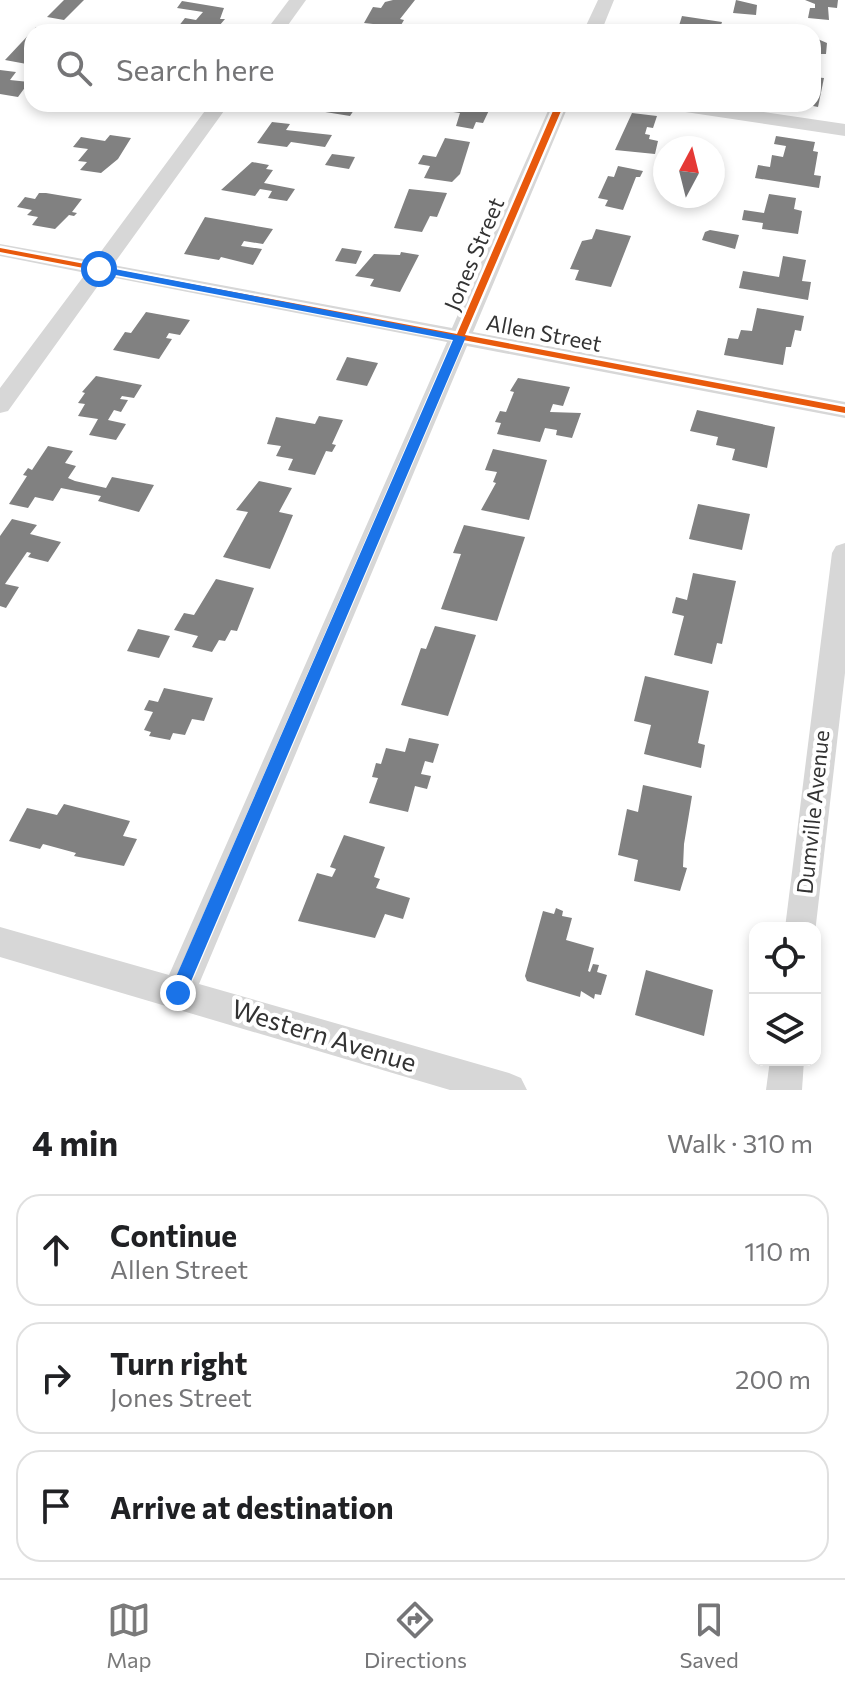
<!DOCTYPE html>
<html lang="en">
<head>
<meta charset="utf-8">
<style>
  :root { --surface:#fff; --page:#f2f2f2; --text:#202124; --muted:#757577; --line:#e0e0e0; --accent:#7a7a7a }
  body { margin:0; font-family:Commissioner,sans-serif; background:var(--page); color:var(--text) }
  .controls { position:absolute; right:24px; bottom:24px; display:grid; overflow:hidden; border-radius:16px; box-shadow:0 4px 12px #0003 }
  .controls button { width:72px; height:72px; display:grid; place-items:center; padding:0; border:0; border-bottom:2px solid var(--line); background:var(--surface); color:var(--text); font:40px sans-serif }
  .compass { position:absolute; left:653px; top:136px; width:72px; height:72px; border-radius:50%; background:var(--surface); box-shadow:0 4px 12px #0003; rotate:7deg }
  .stop { position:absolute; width:24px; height:24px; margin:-18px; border:6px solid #1a73e8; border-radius:50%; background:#fff }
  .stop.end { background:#1a73e8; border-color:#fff; box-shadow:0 2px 8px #0008 }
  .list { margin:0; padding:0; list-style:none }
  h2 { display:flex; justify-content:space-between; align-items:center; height:104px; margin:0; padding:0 32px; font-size:34px }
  h2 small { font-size:26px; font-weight:400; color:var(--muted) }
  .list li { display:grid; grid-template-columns:52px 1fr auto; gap:24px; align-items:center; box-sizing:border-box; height:112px; margin:0 16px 16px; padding:0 16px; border:2px solid var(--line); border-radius:24px }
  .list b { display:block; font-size:30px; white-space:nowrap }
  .list p { margin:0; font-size:26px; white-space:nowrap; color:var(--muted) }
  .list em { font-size:26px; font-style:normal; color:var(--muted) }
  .icon { flex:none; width:44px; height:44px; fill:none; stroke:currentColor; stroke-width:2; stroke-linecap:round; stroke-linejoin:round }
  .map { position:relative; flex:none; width:845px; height:1090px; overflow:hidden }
  .search { position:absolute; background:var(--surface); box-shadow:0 4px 12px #0003; left:24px; right:24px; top:24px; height:88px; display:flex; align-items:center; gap:20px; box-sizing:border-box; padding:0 28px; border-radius:24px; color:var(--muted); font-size:30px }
  .sheet { height:488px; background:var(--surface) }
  nav { display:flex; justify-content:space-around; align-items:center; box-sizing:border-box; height:112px; border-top:2px solid var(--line); background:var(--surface); font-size:22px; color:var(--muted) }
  nav a { display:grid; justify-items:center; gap:4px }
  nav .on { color:var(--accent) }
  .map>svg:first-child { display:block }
</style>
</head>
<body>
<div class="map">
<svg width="845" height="1090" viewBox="0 0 845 1090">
  <rect width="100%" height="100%" fill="#fff"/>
  <!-- building -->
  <g fill="#818181">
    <polygon points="64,0 84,0 64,20 47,17"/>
    <polygon points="393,0 415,0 400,19 404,20 397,32 369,30 373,24 364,23 373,7 381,8 385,2"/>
    <polygon points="736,0 757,5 756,15 733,13"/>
    <polygon points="805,0 838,0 837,8 828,7 829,20 808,18 810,8 815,8 815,4"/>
    <polygon points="182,1 224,8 220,19 225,19 214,32 186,32 189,29 178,27 185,18 196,20 203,12 177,8"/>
    <polygon points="682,16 722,22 719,32 677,32"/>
    <polygon points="36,27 56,32 32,32 32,65 5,60"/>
    <polygon points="813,37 827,43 826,54 820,54 818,63 813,63"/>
    <polygon points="0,70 16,72 10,80 29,82 18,97 0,94"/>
    <polygon points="813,77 824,78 818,107 813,106"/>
    <polygon points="305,104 358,104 350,116 319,111 321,108"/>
    <polygon points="457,104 463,105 492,104 483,123 476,122 473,129 456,126 460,113 453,112"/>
    <polygon points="632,113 657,116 653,128 647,127 645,134 650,135 649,139 658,141 655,154 615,150"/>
    <polygon points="272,122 290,124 286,130 332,135 325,147 291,142 287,147 257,143"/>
    <polygon points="110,135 131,138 118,159 101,173 80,170 87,162 78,161 88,149 73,147 81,137 105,141"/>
    <polygon points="776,136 815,142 813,151 818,152 814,175 821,176 819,188 755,178 758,165 770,167 772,155 783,157 786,146 774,144"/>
    <polygon points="445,138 470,142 460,174 452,182 424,178 430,166 418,164 423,155 436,157"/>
    <polygon points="332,154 355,157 349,169 325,165"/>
    <polygon points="252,162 269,165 266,169 273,170 264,183 295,189 287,201 268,198 272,191 260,189 255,196 221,190"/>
    <polygon points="618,166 643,171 640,177 636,177 623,210 605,206 608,200 598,198 608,176 614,177"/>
    <polygon points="409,189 447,193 437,217 430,216 422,232 394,228"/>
    <polygon points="39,193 46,193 82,199 72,212 77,213 74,216 69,215 55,229 32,225 38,217 27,215 32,210 17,207 25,197 35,199"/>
    <polygon points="769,194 796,198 794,209 802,211 798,234 762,229 763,223 742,220 744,210 764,213"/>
    <polygon points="205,217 273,229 263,244 244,241 241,246 262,249 253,265 221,257 219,260 184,254"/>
    <polygon points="596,229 631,236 611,287 575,280 579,270 570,269 582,241 592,239"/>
    <polygon points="710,230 739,235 735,249 702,240 705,232"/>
    <polygon points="342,248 362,251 356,264 335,261"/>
    <polygon points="401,252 419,255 400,292 370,286 374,279 355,276 374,254 400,255"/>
    <polygon points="783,256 806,260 802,281 811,282 808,300 739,288 743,271 779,277"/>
    <polygon points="757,308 804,316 801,331 795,330 791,347 786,347 783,365 724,355 728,338 738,339 741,330 752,331"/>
    <polygon points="146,312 190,320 180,335 169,333 166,338 172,339 159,359 113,350 125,332 131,333"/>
    <polygon points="347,357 378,363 367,386 336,380"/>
    <polygon points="96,376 142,385 134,398 122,396 120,399 128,400 121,412 114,410 108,420 126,424 116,440 89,435 98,419 78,416 85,404 78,403 85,393 82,392"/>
    <polygon points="518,378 570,387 563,406 553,404 550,412 581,413 572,438 556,435 557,430 545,428 540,442 497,434 501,423 495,422 500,411 506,412 514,392 510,391"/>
    <polygon points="697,410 775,427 767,468 732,460 735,449 716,445 718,437 690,431"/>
    <polygon points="319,416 343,420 332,444 336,445 332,452 326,451 315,475 288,470 293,459 276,456 281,446 267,444 276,417 315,424"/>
    <polygon points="48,446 73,451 65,463 76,466 68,478 75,481 106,488 112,477 154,485 139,512 98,501 101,496 61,488 53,501 35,497 28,508 9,504 27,476 23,475 28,468 32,470"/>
    <polygon points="493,449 547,460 529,520 481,510 496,483 493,482 497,472 485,470"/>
    <polygon points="259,481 292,488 279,512 293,515 270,569 223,557 248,512 236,510"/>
    <polygon points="698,504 750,514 742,550 689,539"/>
    <polygon points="12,519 37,525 30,534 61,542 48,562 28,557 31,553 27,552 5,584 19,587 6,608 0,606 0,536"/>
    <polygon points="464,525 525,537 497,621 441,609 461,554 453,553"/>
    <polygon points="693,573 736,581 722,644 717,643 712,664 674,655 684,616 672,613 676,597 687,600"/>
    <polygon points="216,579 254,588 237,631 231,630 225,641 219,640 212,652 192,647 198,636 174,630 184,613 194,615"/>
    <polygon points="435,626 476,635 448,716 401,705 421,648 426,649"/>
    <polygon points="138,629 170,636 159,658 127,651"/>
    <polygon points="645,676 709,691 698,743 705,745 701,768 644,754 651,725 634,721"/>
    <polygon points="164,688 213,698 204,721 192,719 185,735 173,733 170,740 149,736 151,732 144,730 153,712 144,710 149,700 158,702"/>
    <polygon points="409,738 439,744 433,763 425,761 421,774 431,776 427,789 415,786 408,812 369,803 378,778 372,777 376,763 381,764 386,748 405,752"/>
    <polygon points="643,785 692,796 684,844 683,867 687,868 680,891 634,881 638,860 618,855 627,809 638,812"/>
    <polygon points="64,804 130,821 123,836 137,839 124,866 74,856 76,853 43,844 40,849 9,841 27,808 57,815"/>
    <polygon points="344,835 385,847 374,877 380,879 376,888 410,898 403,919 385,914 375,938 298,921 317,873 332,877 336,869 330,867"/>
    <polygon points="556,908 563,911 562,916 572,918 566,940 594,948 588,971 590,972 593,964 599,965 597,972 607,975 601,995 595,994 594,999 581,991 580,997 527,981 525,976 543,911 554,914"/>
    <polygon points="646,970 713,990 704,1036 635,1015"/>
  </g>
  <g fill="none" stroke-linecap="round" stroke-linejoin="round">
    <!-- minor -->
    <g fill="#d7d7d7" fill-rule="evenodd">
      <polygon points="289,0 306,0 283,32 265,32"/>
      <polygon points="598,0 614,0 601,32 583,32"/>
      <polygon points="210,104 229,104 113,265 452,328 551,104 569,104 473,332 845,402 845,418 467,346 199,984 509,1073 521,1078 527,1090 450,1090 0,957 0,927 169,975 447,342 105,276 8,411 0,413 0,388 86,273 0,256 0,244 94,261"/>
      <polygon points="663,104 709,104 845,124 845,136 672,110"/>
      <polygon points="845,543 845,673 815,933 815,928 785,928 832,553 836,546"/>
      <polygon points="770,1060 804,1060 802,1090 766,1090"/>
    </g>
    <!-- cycleway casing -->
    <g stroke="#fff" stroke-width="5">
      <polygon id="cycleway" points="556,104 564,104 465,335 845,407 845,413 463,340 183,997 178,999 173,997 172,993 455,339 0,252 0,248 457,334"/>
    </g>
    <!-- cycleway -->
    <use href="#cycleway" fill="#e8590c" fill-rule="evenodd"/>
  </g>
  <!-- route -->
  <polygon fill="#1a73e8" points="99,266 466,337 186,993 178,1001 169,993 453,340 95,271"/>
  <g text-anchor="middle" stroke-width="8" stroke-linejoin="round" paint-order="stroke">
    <!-- street labels -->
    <g font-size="22" fill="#333" stroke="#fff">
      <text transform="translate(474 254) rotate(-67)" y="8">Jones Street</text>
      <text transform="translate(544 333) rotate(11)" y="8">Allen Street</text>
      <text transform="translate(813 812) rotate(-84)" y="8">Dumville Avenue</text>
    </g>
    <!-- near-street labels -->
    <g font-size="26" fill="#333" stroke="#fff">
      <text transform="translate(324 1036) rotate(17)" y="9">Western Avenue</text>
    </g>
  </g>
</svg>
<div class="controls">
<button><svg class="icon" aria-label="locate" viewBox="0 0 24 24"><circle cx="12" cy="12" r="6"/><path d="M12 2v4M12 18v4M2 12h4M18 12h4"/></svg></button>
<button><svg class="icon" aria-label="layers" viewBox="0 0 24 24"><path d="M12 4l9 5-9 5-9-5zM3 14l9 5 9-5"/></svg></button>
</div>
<svg class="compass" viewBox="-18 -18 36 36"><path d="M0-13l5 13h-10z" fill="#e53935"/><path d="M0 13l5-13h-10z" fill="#757577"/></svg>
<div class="stop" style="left:99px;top:269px"></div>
<div class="stop end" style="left:178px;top:993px"></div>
<div class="search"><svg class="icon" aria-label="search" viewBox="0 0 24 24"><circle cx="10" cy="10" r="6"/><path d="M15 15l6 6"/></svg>Search here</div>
</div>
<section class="sheet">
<h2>4 min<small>Walk · 310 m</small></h2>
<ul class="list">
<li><svg class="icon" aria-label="ahead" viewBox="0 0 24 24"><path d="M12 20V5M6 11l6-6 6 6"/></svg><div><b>Continue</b><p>Allen Street</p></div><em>110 m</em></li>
<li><svg class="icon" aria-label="right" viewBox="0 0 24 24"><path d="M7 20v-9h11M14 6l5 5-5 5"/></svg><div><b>Turn right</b><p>Jones Street</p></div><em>200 m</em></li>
<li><svg class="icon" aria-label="arrive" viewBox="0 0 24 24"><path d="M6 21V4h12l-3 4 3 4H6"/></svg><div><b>Arrive at destination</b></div></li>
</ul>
</section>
<nav>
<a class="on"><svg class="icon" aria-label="map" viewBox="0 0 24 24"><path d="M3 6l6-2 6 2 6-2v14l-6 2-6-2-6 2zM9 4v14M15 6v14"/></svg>Map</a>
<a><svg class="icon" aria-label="directions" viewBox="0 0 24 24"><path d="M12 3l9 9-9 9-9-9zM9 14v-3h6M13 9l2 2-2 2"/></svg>Directions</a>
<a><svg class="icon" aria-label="saved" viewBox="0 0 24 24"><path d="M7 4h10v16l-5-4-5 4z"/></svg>Saved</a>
</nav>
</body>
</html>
